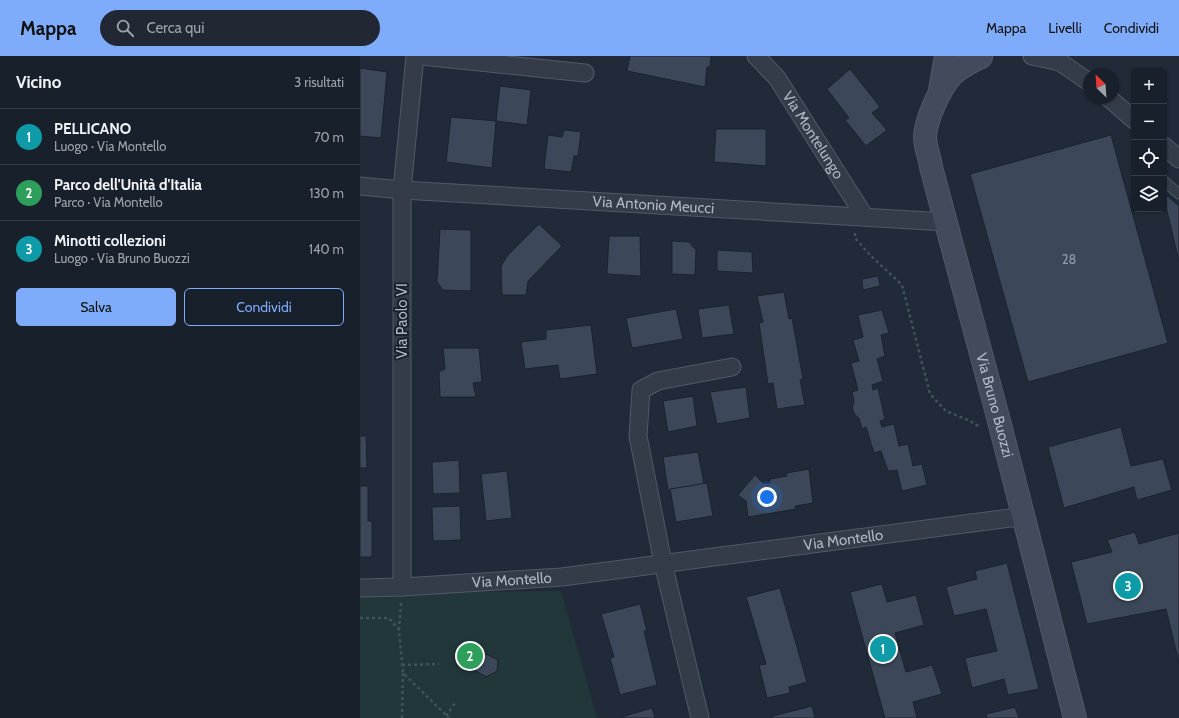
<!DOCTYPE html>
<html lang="it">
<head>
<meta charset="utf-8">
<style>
  :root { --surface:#18202b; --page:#212833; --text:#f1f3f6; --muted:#9fa3a9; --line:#363e47; --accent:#7eacfb }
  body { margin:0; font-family:Cabin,sans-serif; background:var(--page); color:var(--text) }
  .controls { position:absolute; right:12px; top:12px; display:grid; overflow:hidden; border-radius:6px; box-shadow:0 1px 3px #0004 }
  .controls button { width:36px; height:36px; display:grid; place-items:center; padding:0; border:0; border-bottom:1px solid var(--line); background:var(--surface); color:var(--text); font:20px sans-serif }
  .compass { position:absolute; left:723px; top:12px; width:36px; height:36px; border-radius:50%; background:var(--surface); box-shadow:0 1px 3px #0004; rotate:335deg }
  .you { position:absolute; left:407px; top:441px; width:14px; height:14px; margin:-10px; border:3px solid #fff; border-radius:50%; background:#1a73e8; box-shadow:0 0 0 6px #1a73e833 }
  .badge { display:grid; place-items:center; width:26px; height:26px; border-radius:50%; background:var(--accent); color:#fff; font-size:13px; font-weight:700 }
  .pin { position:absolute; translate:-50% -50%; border:2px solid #fff; box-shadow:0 1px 4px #0006 }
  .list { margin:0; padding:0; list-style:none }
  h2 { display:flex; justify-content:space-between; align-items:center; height:52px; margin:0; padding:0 16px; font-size:17px }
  h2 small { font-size:13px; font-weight:400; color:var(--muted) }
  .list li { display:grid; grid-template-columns:26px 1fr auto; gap:12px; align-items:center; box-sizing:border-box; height:56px; padding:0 16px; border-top:1px solid var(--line) }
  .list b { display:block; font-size:15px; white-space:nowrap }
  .list p { margin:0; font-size:13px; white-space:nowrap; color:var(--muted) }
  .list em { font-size:13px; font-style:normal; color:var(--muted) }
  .actions { display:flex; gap:8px; padding:12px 16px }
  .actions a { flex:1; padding:9px 0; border:1px solid var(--accent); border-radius:6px; text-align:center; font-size:14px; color:var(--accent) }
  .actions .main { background:var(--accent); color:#111 }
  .icon { flex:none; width:22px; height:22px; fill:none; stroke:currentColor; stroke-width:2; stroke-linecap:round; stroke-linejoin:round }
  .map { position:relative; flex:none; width:819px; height:662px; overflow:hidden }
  header { display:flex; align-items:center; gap:24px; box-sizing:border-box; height:56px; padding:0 20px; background:var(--accent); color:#111 }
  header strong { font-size:19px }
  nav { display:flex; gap:22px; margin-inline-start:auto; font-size:14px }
  .search { width:280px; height:36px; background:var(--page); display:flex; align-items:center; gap:10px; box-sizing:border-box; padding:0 14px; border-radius:22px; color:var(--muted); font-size:15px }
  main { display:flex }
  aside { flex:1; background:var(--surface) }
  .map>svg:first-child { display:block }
</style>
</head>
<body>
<header>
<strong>Mappa</strong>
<div class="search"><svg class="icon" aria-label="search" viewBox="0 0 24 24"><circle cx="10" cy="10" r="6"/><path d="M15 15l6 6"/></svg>Cerca qui</div>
<nav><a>Mappa</a><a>Livelli</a><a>Condividi</a></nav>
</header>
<main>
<aside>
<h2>Vicino<small>3 risultati</small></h2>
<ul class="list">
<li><span class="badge" style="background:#0f9aa8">1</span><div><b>PELLICANO</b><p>Luogo · Via Montello</p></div><em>70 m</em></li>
<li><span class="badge" style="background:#2e9e5b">2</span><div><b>Parco dell'Unità d'Italia</b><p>Parco · Via Montello</p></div><em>130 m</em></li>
<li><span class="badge" style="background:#0f9aa8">3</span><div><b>Minotti collezioni</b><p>Luogo · Via Bruno Buozzi</p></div><em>140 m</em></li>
</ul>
<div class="actions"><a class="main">Salva</a><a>Condividi</a></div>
</aside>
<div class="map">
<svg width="819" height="662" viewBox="0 0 819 662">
  <rect width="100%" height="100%" fill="#202a39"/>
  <!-- green -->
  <polygon fill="#22373a" points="201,535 237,662 0,662 0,539 70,536"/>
  <!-- building -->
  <g fill="#3c4859" stroke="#1b2330">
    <polygon points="270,0 351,0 350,11 347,11 345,31 267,15"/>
    <polygon points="0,12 27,16 21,82 0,80"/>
    <polygon points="490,13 520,51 512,57 527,74 506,90 485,64 489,62 467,33"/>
    <polygon points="140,30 171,34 167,69 136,65"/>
    <polygon points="91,61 136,65 132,112 86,106"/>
    <polygon points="356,73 406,73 406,110 354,106"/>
    <polygon points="204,74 221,76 218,100 214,100 211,116 184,113 188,79 202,81"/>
    <polygon points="751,79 808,287 668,326 610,118"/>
    <polygon points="804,137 819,150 819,206 804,142"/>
    <polygon points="179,168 202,190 170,223 168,225 166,239 142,239 141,210 148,199"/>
    <polygon points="80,173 111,174 111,235 83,234 77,226"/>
    <polygon points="249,180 280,180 281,220 247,218"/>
    <polygon points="312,185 329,186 336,194 335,219 312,218"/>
    <polygon points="357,194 392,196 393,217 357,215"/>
    <polygon points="518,220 520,230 503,234 502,223"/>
    <polygon points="424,236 429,263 432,262 443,323 440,324 445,349 417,353 413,327 408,328 399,267 403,266 397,240"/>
    <polygon points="369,249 374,278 342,282 338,253"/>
    <polygon points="316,253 323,283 272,292 266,262"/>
    <polygon points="522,254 529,277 521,279 525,300 517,303 523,325 512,329 513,334 518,332 525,363 520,365 522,371 534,368 539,390 548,388 553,410 562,408 567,429 542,435 537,414 528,415 521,395 514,397 506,371 502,373 499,362 495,359 492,352 494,346 492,336 498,334 491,307 499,305 493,284 503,281 498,259"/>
    <polygon points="231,269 237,318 200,323 198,309 165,313 161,286 186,283 186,274"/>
    <polygon points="83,292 119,292 122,326 113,327 116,341 80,341 79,316 85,313"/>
    <polygon points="386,331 390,362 357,368 350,336"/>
    <polygon points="333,340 337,370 308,376 303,345"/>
    <polygon points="761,371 771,410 803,403 812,434 777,444 774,431 704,452 688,391"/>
    <polygon points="0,380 6,380 7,412 0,412"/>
    <polygon points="338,396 344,428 308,434 303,401"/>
    <polygon points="99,404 100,437 73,438 72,406"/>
    <polygon points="449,413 453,447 435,450 436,453 388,461 386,445 378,439 395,419 403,427 410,427 410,423 427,420 426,417"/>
    <polygon points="147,415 152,462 126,465 121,418"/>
    <polygon points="347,427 353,460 316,466 310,433"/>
    <polygon points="0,430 8,430 8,465 12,465 12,501 0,501"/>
    <polygon points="100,450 101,484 73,485 72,451"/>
    <polygon points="775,476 779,488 819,477 819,607 806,553 727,568 711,506 752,496 747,484"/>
    <polygon points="647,507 679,633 648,639 644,623 612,632 605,602 637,595 626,553 594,560 586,531 617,523 615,515"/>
    <polygon points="522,528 527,546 556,539 564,569 535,577 546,616 572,609 582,638 553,646 557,662 525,662 490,536"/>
    <polygon points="420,532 447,626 429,631 430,637 407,642 399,609 406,608 386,541"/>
    <polygon points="280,548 287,575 284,575 297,629 260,639 250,602 254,601 241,558"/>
    <polygon points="126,598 138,604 137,615 126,621 116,615 116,604"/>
    <polygon points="452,650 455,662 413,662 413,660"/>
    <polygon points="655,651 659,662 627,662 626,658"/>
    <polygon points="292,652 295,662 262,662 262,661"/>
  </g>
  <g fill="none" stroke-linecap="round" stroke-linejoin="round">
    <!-- lane casing -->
    <g stroke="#515a67" stroke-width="11">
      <polyline id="lane" points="804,125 819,138"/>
    </g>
    <!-- street casing -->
    <g stroke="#515a67" stroke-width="19">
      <g id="street">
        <polyline points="62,0 225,17"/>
        <path id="s1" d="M396 0 417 22 505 161"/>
        <polyline points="672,0 700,6"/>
        <polyline points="691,0 729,26"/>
        <polyline points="749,42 774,64"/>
        <polyline points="804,90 819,103"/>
        <path id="s2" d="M0 130 42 134 586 166"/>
        <polyline points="42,531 42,134 55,0"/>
        <path id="s3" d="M0 532 42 531 202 521 650 462H663"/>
        <polyline points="340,662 303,507 278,380 281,334 298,325 372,311"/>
      </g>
    </g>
    <!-- secondary casing -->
    <g stroke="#515a67" stroke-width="24">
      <g id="secondary">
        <path id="s4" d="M621 1C611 6 600 11 592 19 580 32 566 63 565 81 565 91 570 102 571 111L638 361 715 662"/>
        <polyline points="580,34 586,0"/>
      </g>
    </g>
    <!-- path -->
    <g stroke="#3f5457" stroke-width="2.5" stroke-dasharray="3 3" stroke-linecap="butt">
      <polyline points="495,177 495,182 510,199 542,229 570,338 586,355 610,365 620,371"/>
      <polyline points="0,562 29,562 39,574 43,617 89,662"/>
      <polyline points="39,574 41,547"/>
      <polyline points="42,609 79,608"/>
      <polyline points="86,660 95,647"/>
      <polyline points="42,662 43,617"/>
    </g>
    <!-- lane -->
    <use href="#lane" stroke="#343c49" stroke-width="9"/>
    <!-- street -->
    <use href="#street" stroke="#343c49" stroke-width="17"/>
    <!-- secondary -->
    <use href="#secondary" stroke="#414b5c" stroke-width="22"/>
  </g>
  <g text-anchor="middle" stroke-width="4" stroke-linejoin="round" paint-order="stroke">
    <!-- number labels -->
    <g font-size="13" fill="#929bab">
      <text x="709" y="208">28</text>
    </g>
    <!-- street labels -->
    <g font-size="15" fill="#aeb7c6" stroke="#19212e">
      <text dy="5" stroke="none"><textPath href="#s1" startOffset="98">Via Montelungo</textPath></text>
      <text dy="5" stroke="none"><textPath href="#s2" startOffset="294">Via Antonio Meucci</textPath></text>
      <text transform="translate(42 265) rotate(-90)" y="5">Via Paolo VI</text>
      <text dy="5" stroke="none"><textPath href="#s4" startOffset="380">Via Bruno Buozzi</textPath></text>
      <text dy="5" stroke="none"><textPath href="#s3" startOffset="486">Via Montello</textPath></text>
      <text dy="5" stroke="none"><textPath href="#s3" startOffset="152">Via Montello</textPath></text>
    </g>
  </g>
</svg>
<div class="controls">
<button>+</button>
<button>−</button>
<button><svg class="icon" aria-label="locate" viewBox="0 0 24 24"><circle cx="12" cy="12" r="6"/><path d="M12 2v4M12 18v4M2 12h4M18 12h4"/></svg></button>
<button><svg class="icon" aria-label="layers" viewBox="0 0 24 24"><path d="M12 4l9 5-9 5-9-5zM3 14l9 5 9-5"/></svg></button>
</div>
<svg class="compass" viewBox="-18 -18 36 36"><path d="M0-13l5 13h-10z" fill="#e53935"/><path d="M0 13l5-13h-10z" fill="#9fa3a9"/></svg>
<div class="you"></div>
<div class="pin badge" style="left:523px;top:593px;background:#0f9aa8">1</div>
<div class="pin badge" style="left:110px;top:600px;background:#2e9e5b">2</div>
<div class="pin badge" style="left:768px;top:530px;background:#0f9aa8">3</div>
</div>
</main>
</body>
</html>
